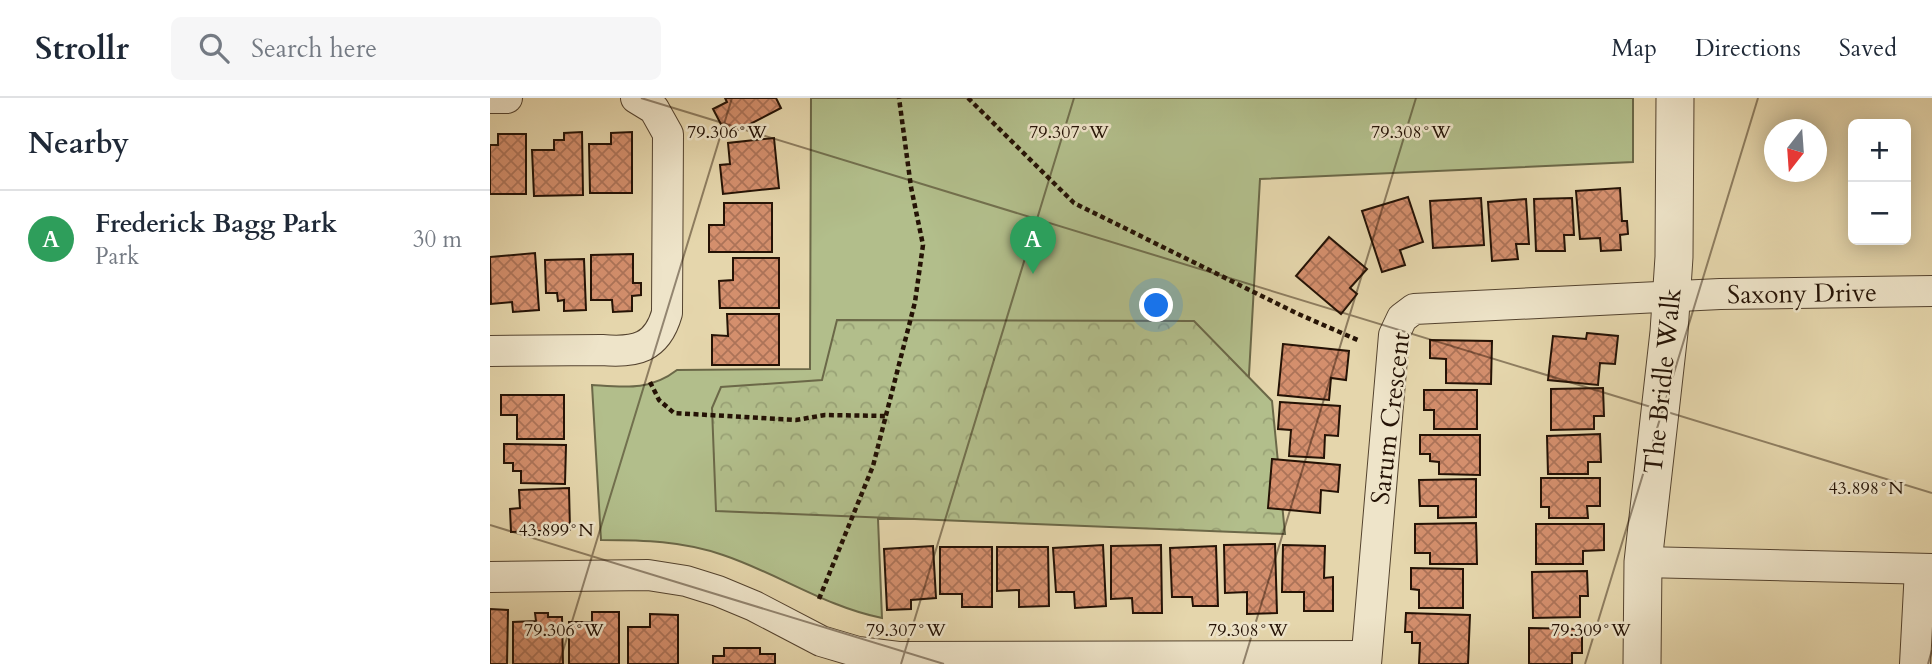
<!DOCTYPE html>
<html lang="en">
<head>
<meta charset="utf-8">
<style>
  :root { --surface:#fff; --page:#f6f6f7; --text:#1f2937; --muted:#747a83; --line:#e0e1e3; --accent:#8f2418 }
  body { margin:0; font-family:Cardo,serif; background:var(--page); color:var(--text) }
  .controls { position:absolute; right:21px; top:21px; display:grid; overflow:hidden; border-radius:10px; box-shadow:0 4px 18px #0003 }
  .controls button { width:63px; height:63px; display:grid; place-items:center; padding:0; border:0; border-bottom:2px solid var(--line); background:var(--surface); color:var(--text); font:35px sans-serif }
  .compass { position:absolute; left:1274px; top:21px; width:63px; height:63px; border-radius:50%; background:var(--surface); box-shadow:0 4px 18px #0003; rotate:197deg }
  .you { position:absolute; left:667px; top:208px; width:24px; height:24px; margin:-18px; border:5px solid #fff; border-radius:50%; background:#1a73e8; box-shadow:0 0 0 10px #1a73e833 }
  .badge { display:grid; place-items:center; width:46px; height:46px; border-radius:50%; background:var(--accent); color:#fff; font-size:23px; font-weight:700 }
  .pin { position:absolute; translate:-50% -58px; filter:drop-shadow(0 2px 4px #0008) }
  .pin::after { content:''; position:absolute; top:37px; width:24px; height:21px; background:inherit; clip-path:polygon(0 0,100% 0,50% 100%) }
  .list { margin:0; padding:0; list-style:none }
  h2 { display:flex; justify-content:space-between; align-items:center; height:91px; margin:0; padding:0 28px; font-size:30px }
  h2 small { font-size:23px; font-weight:400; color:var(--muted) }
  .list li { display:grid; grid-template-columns:46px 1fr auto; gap:21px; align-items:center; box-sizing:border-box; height:98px; padding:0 28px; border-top:2px solid var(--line) }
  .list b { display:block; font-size:26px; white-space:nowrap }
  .list p { margin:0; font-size:23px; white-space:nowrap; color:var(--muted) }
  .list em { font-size:23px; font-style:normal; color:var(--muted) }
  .icon { flex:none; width:38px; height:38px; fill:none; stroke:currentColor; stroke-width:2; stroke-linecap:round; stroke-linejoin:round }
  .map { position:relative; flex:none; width:1442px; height:566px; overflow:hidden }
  header { display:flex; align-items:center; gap:42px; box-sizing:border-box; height:98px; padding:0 35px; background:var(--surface); border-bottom:2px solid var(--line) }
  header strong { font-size:33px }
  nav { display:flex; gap:38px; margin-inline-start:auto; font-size:24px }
  .search { width:490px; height:63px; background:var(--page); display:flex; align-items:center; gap:18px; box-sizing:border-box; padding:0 24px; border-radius:10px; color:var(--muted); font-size:26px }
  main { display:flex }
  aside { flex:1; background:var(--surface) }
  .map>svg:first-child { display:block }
</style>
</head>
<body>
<header>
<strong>Strollr</strong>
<div class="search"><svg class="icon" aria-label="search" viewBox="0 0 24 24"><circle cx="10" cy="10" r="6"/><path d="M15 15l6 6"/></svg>Search here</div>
<nav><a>Map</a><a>Directions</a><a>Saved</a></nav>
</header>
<main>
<aside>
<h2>Nearby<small></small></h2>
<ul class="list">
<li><span class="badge" style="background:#2e9e5b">A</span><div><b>Frederick Bagg Park</b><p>Park</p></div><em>30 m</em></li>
</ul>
</aside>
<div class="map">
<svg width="1442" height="566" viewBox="0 0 1442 566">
  <defs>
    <pattern id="forest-crowns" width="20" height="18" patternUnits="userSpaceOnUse" patternTransform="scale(1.75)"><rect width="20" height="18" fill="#b2be8b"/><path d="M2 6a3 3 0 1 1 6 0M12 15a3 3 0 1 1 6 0" fill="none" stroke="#99a276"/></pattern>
    <pattern id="building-cross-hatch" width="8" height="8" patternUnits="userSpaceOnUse" patternTransform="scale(1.75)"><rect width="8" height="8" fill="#d48f6d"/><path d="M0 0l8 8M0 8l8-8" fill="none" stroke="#ac7358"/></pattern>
  </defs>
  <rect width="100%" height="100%" fill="#e5d6ac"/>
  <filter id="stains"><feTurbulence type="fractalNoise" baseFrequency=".00286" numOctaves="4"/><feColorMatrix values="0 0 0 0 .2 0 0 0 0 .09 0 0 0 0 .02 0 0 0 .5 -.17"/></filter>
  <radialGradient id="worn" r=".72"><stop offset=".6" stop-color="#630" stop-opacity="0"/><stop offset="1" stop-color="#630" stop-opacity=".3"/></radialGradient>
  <!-- green -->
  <path fill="#b2be8b" stroke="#6b6848" stroke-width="2" d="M321 0H1143V64L770 81 751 419 388 421 392 520C336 509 287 475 233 457 193 443 153 442 111 442L102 287C134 289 160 293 187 272L320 271Z"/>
  <!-- forest -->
  <polygon fill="url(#forest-crowns)" stroke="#6b6848" stroke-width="2" points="347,222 704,223 782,303 795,436 226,413 222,310 231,289 332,282"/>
  <!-- building -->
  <g fill="url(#building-cross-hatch)" stroke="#241205" stroke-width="2">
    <polygon points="235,0 286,0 291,10 237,38 223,11 237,4"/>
    <polygon points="92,34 93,97 44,98 42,52 64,52 64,42 74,42 74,35"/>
    <polygon points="142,34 142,95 100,95 99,46 121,46 121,35"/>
    <polygon points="8,36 36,36 36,96 0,96 0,47 8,47"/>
    <polygon points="284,40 289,90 233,96 230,67 240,66 238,45"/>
    <polygon points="1130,90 1132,123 1137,123 1138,136 1130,137 1131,152 1111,153 1110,140 1090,141 1086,93"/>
    <polygon points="918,99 933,144 910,152 915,167 892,174 872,113"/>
    <polygon points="991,100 994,147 943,150 940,103"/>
    <polygon points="1082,100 1084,137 1074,137 1075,153 1046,153 1044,101"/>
    <polygon points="1036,101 1039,146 1026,146 1028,161 1002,163 998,104"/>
    <polygon points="234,105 282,105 282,154 219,154 219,127 234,127"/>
    <polygon points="839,139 877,171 860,190 867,196 851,216 806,178"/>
    <polygon points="45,155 49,212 23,214 22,204 1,206 0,159"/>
    <polygon points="143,156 143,185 151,185 151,197 142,198 142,213 123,214 122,202 101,202 101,157"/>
    <polygon points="243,160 289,160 289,210 230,210 229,183 243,182"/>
    <polygon points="94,161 96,212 74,213 74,202 68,203 67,195 56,195 55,162"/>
    <polygon points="237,216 289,216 289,267 222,267 222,237 238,238"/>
    <polygon points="1097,235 1128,238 1125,266 1110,265 1108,287 1058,282 1063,238 1096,241"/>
    <polygon points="940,242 1002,243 1001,286 956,285 956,261 940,260"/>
    <polygon points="793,246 859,253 856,282 841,280 839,302 788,297"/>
    <polygon points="1113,290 1114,318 1104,318 1104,331 1061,332 1061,291"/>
    <polygon points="934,292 987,292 987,331 944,331 944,312 934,312"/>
    <polygon points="11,297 74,297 74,341 27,341 27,317 11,317"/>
    <polygon points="790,304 850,308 848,338 835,337 834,360 799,358 801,332 788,331"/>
    <polygon points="1110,336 1111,364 1098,364 1098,376 1058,376 1057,338"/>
    <polygon points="930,337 990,337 990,377 949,376 949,364 940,363 940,356 930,356"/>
    <polygon points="14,346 76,347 75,386 31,385 31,373 23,373 23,365 14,365"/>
    <polygon points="782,361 850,367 848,394 831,392 830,415 778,410"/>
    <polygon points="1051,380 1110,380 1110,408 1097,408 1098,420 1059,420 1059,409 1051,409"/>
    <polygon points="986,381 986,419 948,420 948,408 930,408 929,382"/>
    <polygon points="79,390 80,432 21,434 20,411 30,410 29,392"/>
    <polygon points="986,425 987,466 940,466 940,455 925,455 925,426"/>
    <polygon points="1046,426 1114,426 1114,452 1093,453 1093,466 1046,466"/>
    <polygon points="785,446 787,515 757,516 757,494 735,495 734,447"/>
    <polygon points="613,447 616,508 585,510 584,494 566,494 563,450"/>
    <polygon points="671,447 672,515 643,515 642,500 621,501 621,448"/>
    <polygon points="793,447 835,448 834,480 843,479 843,513 814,513 814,494 792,494"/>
    <polygon points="443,448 446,500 421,502 421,511 397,512 394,451"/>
    <polygon points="726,448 728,508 703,508 702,499 682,499 680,450"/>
    <polygon points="450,449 502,449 502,509 472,509 472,496 450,496"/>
    <polygon points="507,449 558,449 559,508 529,509 529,492 507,493"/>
    <polygon points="921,470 973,471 973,510 929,510 929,492 921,491"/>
    <polygon points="1097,473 1098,498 1090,498 1090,519 1043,520 1042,474"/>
    <polygon points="0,511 18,512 17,566 0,566"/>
    <polygon points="102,514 129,514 129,566 79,566 79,524 102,524"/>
    <polygon points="45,515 58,515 58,519 72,519 73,566 23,566 23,524 46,523"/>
    <polygon points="916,515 980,517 978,566 929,566 930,545 922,545 922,534 915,534"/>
    <polygon points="160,516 188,517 188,566 138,566 138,529 160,529"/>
    <polygon points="1039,530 1092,531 1092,555 1082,555 1082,566 1039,566"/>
    <polygon points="234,550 270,550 270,556 285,556 285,566 223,566 223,558 234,558"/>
  </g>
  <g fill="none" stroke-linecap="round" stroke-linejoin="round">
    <!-- minor casing -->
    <g stroke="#54432f" stroke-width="32">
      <g id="minor">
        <polyline points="0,0 17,0"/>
        <path d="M0 253 112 252C146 255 167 250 177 215L178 36 164 11 146 0"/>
        <polyline points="1153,464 1442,471"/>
        <polyline points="0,479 158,477 196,483 228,493 264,508 331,543 368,554 408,559 876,558"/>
        <polyline points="876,566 904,237 912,220 924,211 1230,196 1442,193"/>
        <polyline points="1425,566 1430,471"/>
      </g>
    </g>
    <!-- tertiary casing -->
    <g stroke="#54432f" stroke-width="39">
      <polyline id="tertiary" points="1152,566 1153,464 1179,234 1184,159 1185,0"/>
    </g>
    <!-- path -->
    <g stroke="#241205" stroke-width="4.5" stroke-dasharray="5 3.5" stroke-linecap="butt">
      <polyline points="478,0 584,105 806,215 870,243"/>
      <polyline points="160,284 169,302 184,315 306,322 335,317 396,318"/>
      <polyline points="329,501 383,368 425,204 433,147 421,89 409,0"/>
    </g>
    <!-- minor -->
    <use href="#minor" stroke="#eee4c9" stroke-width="30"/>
    <!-- tertiary -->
    <use href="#tertiary" stroke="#eee4c9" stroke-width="37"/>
  </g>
  <!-- ticks -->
  <path fill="none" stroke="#241205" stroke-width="2" stroke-opacity="0.45" d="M151 0 1442 395M0 427 454 566M69 566 242 0M411 566 584 0M753 566 926 0M1095 566 1268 0M1438 566 1442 552"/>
  <g text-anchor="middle" stroke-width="5" stroke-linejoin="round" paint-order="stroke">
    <!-- street labels -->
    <g font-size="26" fill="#241205" stroke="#eee4c9">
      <text transform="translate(1312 195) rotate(-1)" y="9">Saxony Drive</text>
      <text transform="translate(1172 283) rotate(-84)" y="9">The Bridle Walk</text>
      <text transform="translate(900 320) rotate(-83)" y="9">Sarum Crescent</text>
    </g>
  </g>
  <g font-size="18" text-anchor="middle" fill="#241205" stroke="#eee4c9" stroke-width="5" stroke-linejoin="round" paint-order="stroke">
    <text x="237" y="40">79.306°W</text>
    <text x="579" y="40">79.307°W</text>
    <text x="921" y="40">79.308°W</text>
    <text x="1376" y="396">43.898°N</text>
    <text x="66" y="438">43.899°N</text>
    <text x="74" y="538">79.306°W</text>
    <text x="416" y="538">79.307°W</text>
    <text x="758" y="538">79.308°W</text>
    <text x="1101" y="538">79.309°W</text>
  </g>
  <rect width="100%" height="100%" filter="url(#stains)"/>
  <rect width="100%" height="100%" fill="url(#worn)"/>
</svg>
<div class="controls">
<button>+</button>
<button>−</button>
</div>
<svg class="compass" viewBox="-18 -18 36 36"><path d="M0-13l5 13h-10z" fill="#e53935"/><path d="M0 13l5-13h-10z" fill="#747a83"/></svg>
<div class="you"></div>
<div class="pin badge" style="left:543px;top:176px;background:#2e9e5b">A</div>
</div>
</main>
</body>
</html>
